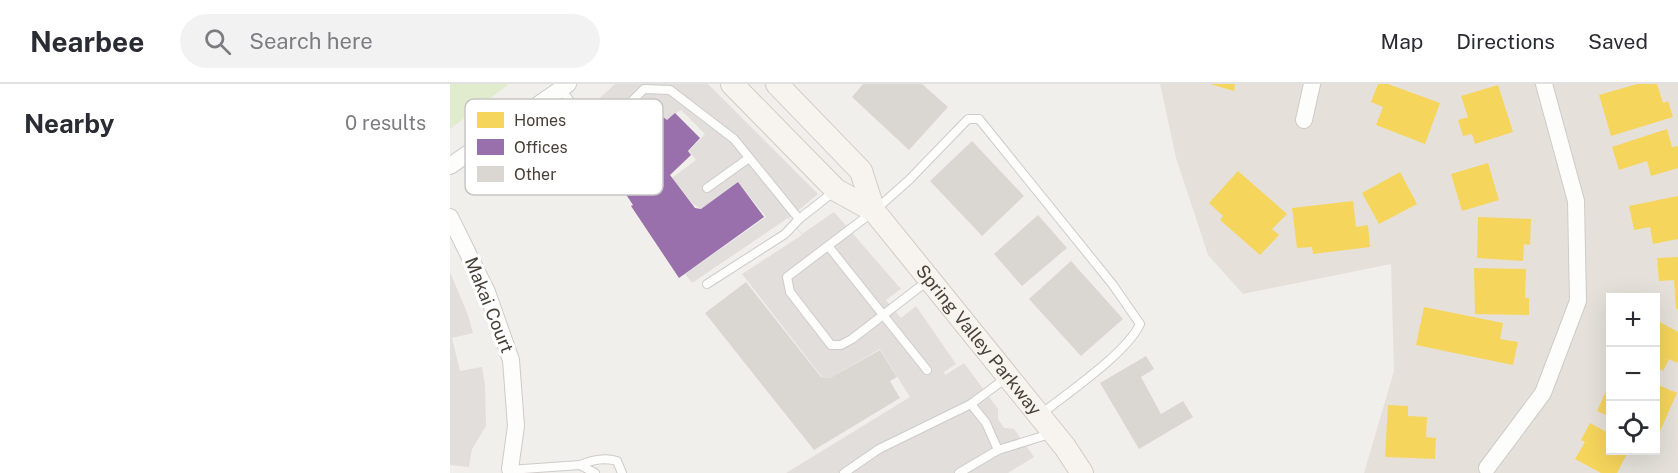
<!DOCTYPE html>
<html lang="en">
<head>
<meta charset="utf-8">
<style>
  :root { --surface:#fff; --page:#f2f2f3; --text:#2b2b33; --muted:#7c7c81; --line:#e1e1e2 }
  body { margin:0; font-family:"Public Sans",sans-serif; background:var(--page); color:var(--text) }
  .controls { position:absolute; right:18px; bottom:18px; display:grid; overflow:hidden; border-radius:0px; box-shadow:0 6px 24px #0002 }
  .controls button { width:54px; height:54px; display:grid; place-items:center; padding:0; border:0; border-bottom:2px solid var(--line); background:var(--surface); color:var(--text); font:30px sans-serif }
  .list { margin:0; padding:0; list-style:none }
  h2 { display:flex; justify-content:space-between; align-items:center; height:78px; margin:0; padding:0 24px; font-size:26px }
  h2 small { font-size:20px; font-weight:400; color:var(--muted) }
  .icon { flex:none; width:33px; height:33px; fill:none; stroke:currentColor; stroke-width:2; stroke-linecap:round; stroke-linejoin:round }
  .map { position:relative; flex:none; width:1228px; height:389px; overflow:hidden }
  header { display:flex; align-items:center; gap:36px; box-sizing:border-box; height:84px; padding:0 30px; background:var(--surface); border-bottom:2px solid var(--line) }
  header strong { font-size:28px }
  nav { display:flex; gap:33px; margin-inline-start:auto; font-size:21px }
  .search { width:420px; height:54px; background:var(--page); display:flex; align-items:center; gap:15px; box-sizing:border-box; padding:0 21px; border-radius:33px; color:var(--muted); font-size:22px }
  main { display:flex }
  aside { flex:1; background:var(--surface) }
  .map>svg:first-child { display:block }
</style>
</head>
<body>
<header>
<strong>Nearbee</strong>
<div class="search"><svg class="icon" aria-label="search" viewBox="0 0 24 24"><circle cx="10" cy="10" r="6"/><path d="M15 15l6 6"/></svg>Search here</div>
<nav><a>Map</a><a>Directions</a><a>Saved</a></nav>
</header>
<main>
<aside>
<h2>Nearby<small>0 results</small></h2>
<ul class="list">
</ul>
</aside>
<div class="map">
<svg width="1228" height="389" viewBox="0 0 1228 389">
  <rect width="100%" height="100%" fill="#f1efec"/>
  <!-- residential -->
  <path fill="#e5e1da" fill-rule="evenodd" d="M710 0H1228V389H914L944 287 941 180 793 210 758 171 726 74ZM1160 213H1206V366H1160Z"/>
  <!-- green -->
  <polygon fill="#e1ebcd" points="0,0 59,0 0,45"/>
  <!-- parking -->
  <g fill="#e1dedc">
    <polygon points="165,0 258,0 368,110 339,134 352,150 384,128 451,205 436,216 451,234 466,222 506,280 494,288 495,291 514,279 548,325 548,335 554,344 564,345 584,373 558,389 336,389 460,313 430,265 380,294 372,293 292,190 352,151 338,134 242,199 235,190 316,133 288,98 251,125 243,120 222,94 246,76 239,67 255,50 231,26 217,36 212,33 155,93 119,42"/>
    <polygon points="0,188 18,231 23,249 2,254 10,287 32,283 35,301 36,342 22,365 19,383 0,381"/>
  </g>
  <!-- homes -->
  <g fill="#f6d55c">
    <polygon points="760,0 785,0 784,7"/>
    <polygon points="928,0 938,0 990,19 975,60 926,41 933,23 921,18"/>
    <polygon points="1187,0 1207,0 1213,19 1218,17 1223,33 1161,52 1149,11"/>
    <polygon points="1048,1 1063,48 1025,60 1022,50 1013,52 1008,36 1018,33 1011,12"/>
    <polygon points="1217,45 1222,63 1227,62 1228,64 1228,84 1201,92 1197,77 1169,86 1162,63"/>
    <polygon points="1038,79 1049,116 1012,127 1001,90"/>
    <polygon points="788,87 837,130 822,145 829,151 810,171 770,136 773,132 759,119"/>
    <polygon points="950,88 967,120 929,140 912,109"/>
    <polygon points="1228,112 1228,155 1203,160 1200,143 1184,146 1179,122"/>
    <polygon points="903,117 906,143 918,141 920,163 863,170 862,163 847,164 842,124"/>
    <polygon points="1028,133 1081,135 1080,161 1074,160 1073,177 1027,174"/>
    <polygon points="1228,173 1228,225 1226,225 1224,196 1209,197 1207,174"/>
    <polygon points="1024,184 1076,185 1075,214 1079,214 1079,231 1025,230"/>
    <polygon points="974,223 1053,239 1050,255 1068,258 1063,281 966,261"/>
    <polygon points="1206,236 1228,248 1228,277 1227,279 1219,275 1213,287 1206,283"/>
    <polygon points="1160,298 1160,333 1147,327"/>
    <polygon points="1206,300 1227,309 1206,356"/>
    <polygon points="938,321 958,322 958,332 977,333 976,353 986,354 985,375 935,373"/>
    <polygon points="1140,339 1160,350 1160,366 1179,366 1167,389 1151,389 1125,375 1135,358 1131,356"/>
  </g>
  <!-- offices -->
  <polygon fill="#9970ab" points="225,29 250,54 238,67 241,71 220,91 245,124 251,125 288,98 314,133 229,194 181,122 183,121 173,106 191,95 173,76 213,33 217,36"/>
  <!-- building -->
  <g fill="#dad7d3">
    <polygon points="413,0 472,0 498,23 459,66 402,13"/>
    <polygon points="522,57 574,112 532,152 480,97"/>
    <polygon points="588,131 617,164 572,202 544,170"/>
    <polygon points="621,177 673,235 631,272 579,215"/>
    <polygon points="296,198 371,293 380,294 430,266 447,293 440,297 450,314 364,366 255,229"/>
    <polygon points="696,272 704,285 691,293 711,330 733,317 743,333 689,365 650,299"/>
  </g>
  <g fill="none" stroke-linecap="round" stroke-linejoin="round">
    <!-- lane casing -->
    <g stroke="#cecbc8" stroke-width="10">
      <g id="lane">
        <polyline points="112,6 137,41 158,41 194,5 220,6 284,55 349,135"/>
        <polyline points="257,104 299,74"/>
        <polyline points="379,163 477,286"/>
        <path d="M480 195 402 255 391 261H381L340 208 337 193 424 127 459 96 518 35H529L663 201 690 240C676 270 617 309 590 331"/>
        <polyline points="257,200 335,150 349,135 386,106"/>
        <polyline points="521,320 536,339 548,366"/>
        <polyline points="130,381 145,389"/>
        <path d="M59 386 130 381C142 376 154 373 167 377L172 389"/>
        <polyline points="394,389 429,365 521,320 556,294"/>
        <polyline points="509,389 548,366 603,349"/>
      </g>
    </g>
    <!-- street casing -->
    <g stroke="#cecbc8" stroke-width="18">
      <g id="street">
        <polyline points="854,36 862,0"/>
        <polyline points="0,82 118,0"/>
        <polyline points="0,133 37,208 61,276 66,342 60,385"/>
        <polyline points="1037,384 1093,309 1128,217 1126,117 1094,0"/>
      </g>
    </g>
    <!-- secondary casing -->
    <g stroke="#d0ccc3" stroke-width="24">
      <g id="secondary">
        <path id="s1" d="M282 0 386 106 424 127 615 363 632 389"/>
        <polyline points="327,0 411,87 424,127"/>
      </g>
    </g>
    <!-- lane -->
    <use href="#lane" stroke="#fdfdfc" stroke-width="8"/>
    <!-- street -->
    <use href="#street" stroke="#fdfdfc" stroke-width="16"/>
    <!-- secondary -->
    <use href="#secondary" stroke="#f7f4ef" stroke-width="22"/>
  </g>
  <g text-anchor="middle" stroke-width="6" stroke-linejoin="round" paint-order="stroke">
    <!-- street labels -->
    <g font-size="18" fill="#484038" stroke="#fff">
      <text transform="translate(39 221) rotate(68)" y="6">Makai Court</text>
      <text dy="6" stroke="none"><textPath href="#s1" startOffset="358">Spring Valley Parkway</textPath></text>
    </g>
  </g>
  <!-- legend -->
  <rect x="15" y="15" width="198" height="96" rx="9" fill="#fff" stroke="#c8c6c3" stroke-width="1.5"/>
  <rect x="27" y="28" width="27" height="16" fill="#f6d55c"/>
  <rect x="27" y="55" width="27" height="16" fill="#9970ab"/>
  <rect x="27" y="82" width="27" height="16" fill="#dad7d3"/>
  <g font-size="16" fill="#484038">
    <text x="64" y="42">Homes</text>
    <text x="64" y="69">Offices</text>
    <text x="64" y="96">Other</text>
  </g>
</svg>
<div class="controls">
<button>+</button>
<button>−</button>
<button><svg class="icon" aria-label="locate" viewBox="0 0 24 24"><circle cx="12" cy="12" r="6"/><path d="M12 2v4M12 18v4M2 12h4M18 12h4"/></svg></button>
</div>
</div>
</main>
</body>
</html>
